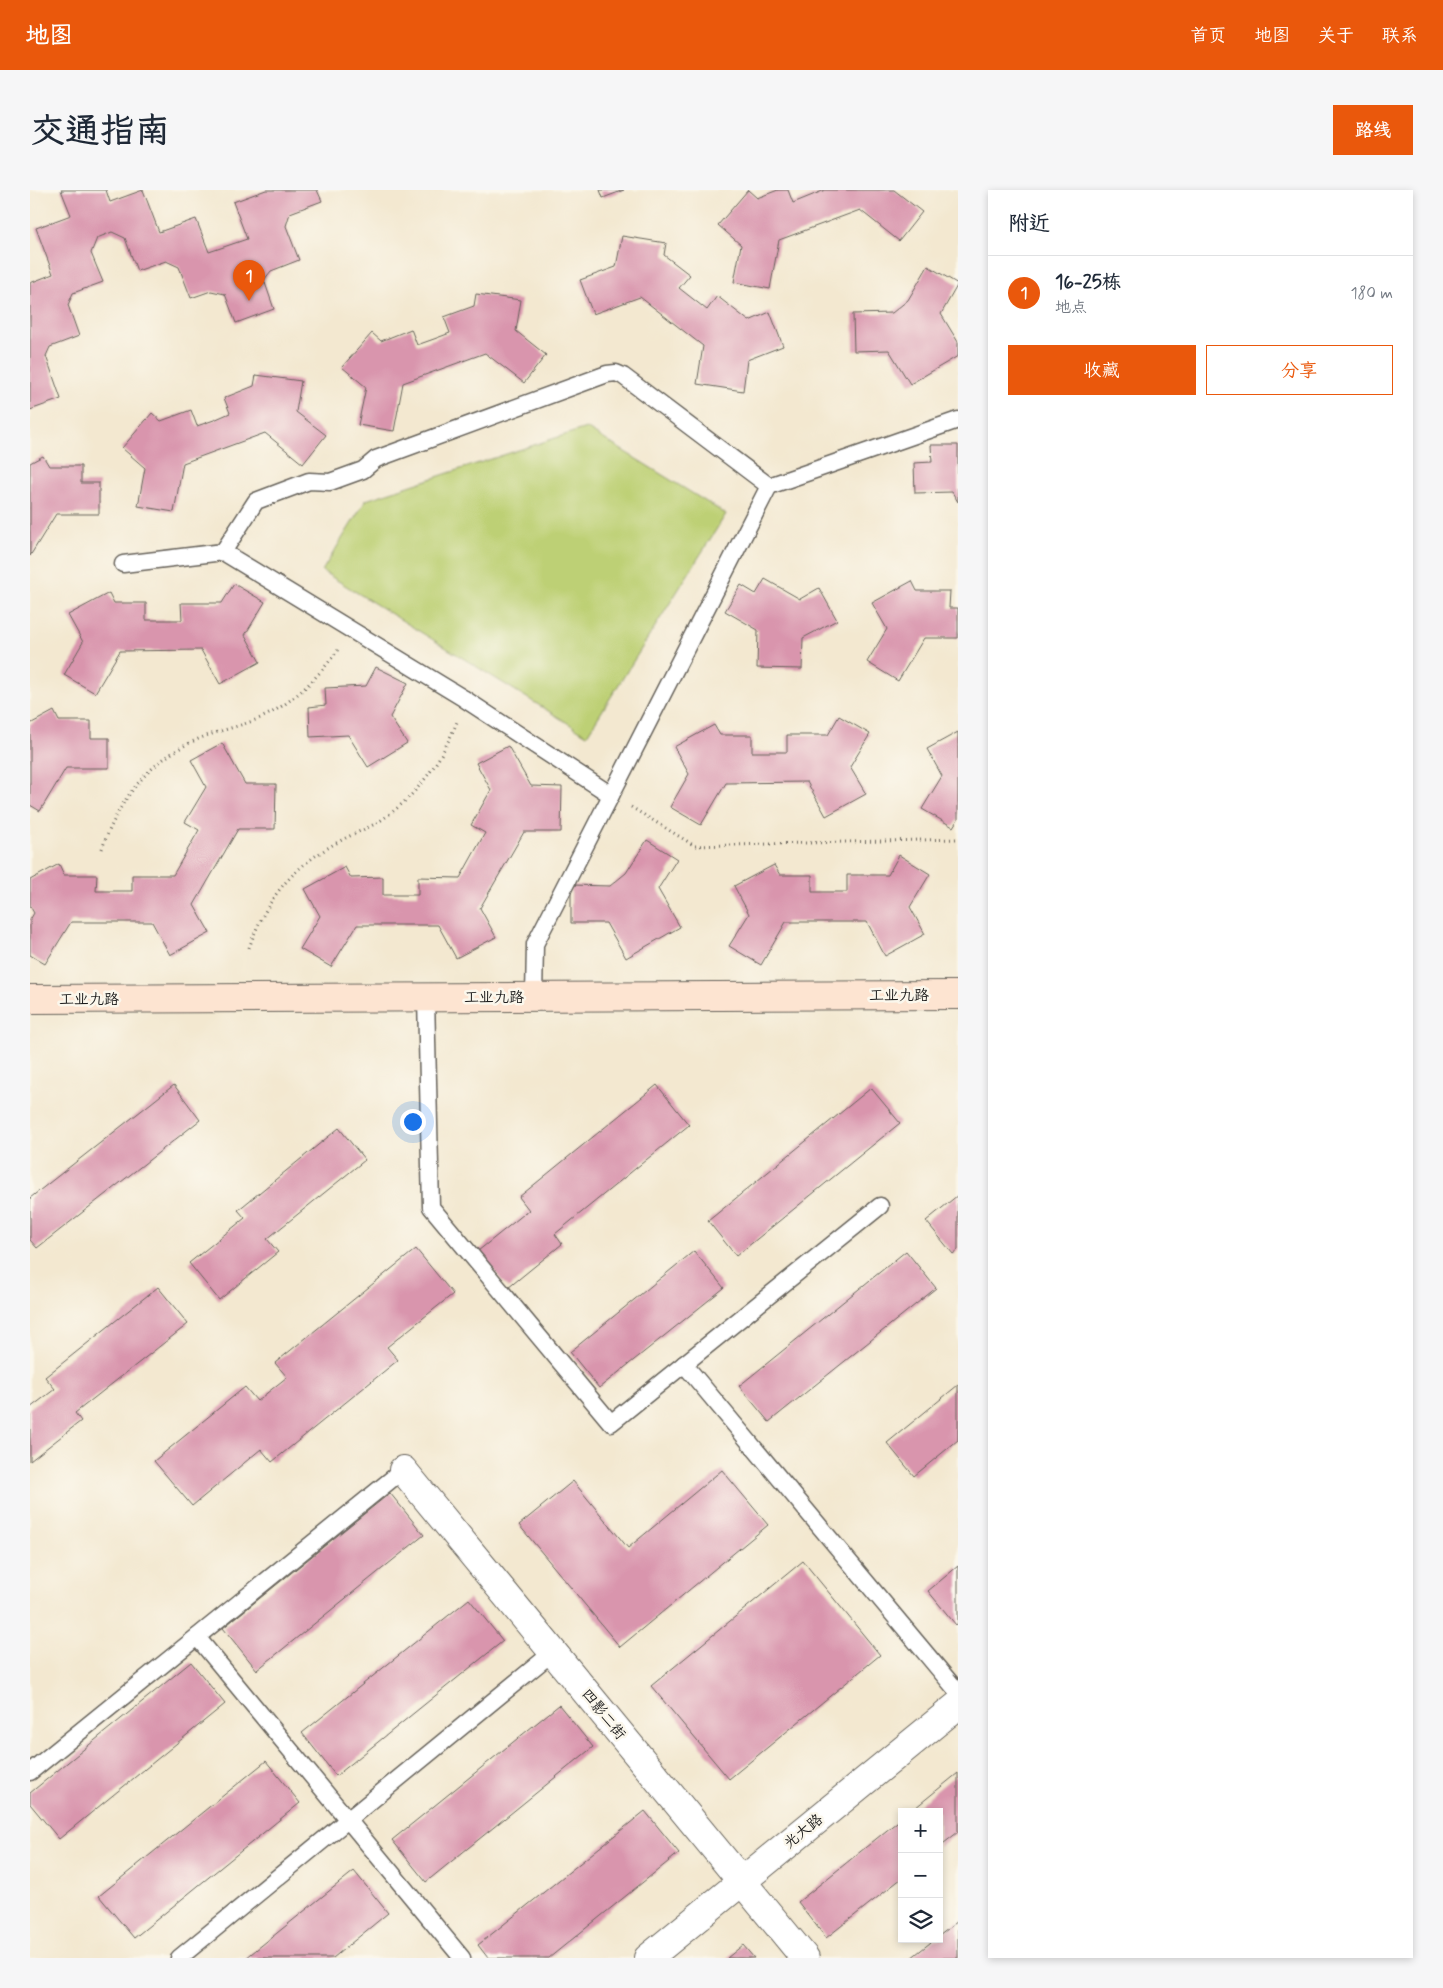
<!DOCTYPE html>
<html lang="zh">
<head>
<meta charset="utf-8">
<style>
  :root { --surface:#fff; --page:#f6f6f7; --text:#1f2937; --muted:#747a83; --line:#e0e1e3; --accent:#ea580c }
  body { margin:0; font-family:Mynerve,"LXGW WenKai TC",sans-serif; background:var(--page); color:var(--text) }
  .controls { position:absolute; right:15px; bottom:15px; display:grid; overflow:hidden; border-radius:0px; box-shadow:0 2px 8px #0003 }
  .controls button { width:45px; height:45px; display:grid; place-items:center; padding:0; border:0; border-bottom:1px solid var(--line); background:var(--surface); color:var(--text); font:25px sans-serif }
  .you { position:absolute; left:382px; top:931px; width:18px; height:18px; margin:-12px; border:4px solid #fff; border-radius:50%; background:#1a73e8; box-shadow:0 0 0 8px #1a73e833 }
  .badge { display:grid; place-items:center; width:32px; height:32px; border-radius:50%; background:var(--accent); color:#fff; font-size:16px; font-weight:700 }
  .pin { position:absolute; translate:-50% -41px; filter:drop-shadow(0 1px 2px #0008) }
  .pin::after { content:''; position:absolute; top:26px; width:18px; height:15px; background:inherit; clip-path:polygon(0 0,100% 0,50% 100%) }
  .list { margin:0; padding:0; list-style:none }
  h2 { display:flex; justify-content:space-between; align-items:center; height:65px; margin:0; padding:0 20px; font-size:21px }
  h2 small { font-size:16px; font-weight:400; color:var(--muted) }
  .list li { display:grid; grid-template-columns:32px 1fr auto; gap:15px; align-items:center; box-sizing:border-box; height:75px; padding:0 20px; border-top:1px solid var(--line) }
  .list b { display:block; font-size:19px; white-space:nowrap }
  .list p { margin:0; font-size:16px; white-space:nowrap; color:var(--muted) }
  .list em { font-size:16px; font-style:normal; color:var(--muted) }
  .actions { display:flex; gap:10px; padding:15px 20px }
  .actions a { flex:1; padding:11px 0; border:1px solid var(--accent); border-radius:0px; text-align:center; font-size:18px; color:var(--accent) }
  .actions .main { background:var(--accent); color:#fff }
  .icon { flex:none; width:28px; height:28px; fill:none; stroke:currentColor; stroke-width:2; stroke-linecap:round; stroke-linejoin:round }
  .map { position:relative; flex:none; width:928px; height:1768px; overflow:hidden; border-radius:0px }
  header { display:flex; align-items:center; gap:30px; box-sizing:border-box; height:70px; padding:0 25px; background:var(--accent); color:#fff }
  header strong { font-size:24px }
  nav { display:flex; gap:28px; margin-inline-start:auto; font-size:18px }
  .intro { display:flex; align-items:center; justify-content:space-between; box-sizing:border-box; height:120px; padding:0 30px }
  h1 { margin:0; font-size:35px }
  .button { padding:12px 22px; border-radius:0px; background:var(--accent); color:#fff; font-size:18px; font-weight:700 }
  main { display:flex; gap:30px; padding:0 30px }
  aside { flex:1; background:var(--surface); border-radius:0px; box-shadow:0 2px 8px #0003 }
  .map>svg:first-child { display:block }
</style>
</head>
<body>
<header>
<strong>地图</strong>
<nav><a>首页</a><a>地图</a><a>关于</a><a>联系</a></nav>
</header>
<div class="intro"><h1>交通指南</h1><a class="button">路线</a></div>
<main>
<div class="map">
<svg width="928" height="1768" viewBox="0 0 928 1768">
  <rect width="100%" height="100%" fill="#fbf7ec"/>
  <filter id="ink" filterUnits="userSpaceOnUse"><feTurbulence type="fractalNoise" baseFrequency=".02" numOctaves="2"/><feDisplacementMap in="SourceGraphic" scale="10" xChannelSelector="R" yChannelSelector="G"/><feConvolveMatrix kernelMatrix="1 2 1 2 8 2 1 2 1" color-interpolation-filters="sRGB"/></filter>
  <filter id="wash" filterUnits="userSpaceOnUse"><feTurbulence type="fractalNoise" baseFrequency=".0096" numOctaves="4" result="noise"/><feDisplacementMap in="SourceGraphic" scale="20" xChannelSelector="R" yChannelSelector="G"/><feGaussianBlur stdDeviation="1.12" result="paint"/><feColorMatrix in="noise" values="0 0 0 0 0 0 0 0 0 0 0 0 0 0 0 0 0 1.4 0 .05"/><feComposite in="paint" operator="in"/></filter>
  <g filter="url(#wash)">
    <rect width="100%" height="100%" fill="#f3e8d0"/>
    <!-- green -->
    <polygon fill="#bdd074" stroke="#6c7648" points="556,238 696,324 557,545 292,381 336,310"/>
    <g id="blocks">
      <!-- building -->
      <g fill="#d995ad">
        <polygon points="31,0 76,0 80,12 113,0 129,42 166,29 179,62 217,49 203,12 236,0 287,0 292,11 260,23 256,36 269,70 241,81 234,90 244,119 206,133 195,104 181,101 161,108 149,77 136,71 107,81 95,48 82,42 67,48 61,63 73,92 43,103 38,115 49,146 20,157 16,166 31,209 0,220 0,93 23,84 6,38 41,25"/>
        <polygon points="570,0 594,0 573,8"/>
        <polygon points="718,0 727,8 748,0 758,0 763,13 795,0 864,0 892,22 869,51 830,20 749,50 740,99 704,92 711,55 688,35"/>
        <polygon points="592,46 636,53 634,65 660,85 649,98 677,120 687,106 719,131 740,122 753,156 717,170 713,201 667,194 673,156 610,107 563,124 550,90 586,77"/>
        <polygon points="898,76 928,94 911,124 928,152 928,166 880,194 859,160 824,161 823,124 862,123 878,110"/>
        <polygon points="446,104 491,110 486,141 516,165 494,193 455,163 373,193 364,241 328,235 336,197 312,177 342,143 351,151 381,139 387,155 404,149 420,143 414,127 444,116"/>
        <polygon points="226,185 271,191 266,222 296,245 273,274 235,243 153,273 144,322 108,316 115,278 92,258 122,223 131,231 161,220 167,236 184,230 200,223 194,208 224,196"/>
        <polygon points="901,255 928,255 928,312 922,302 885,303 884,273 902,272"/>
        <polygon points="13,266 19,276 51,276 51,293 69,293 69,324 26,324 0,366 0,273"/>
        <polygon points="735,389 770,409 789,398 807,430 773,448 772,479 727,478 728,440 695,421 711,395 726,404"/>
        <polygon points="882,391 887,401 920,401 919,418 928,418 928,448 894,448 868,491 837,472 857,439 842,413"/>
        <polygon points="204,394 235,412 215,445 230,472 190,494 171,460 90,461 65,503 34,485 53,452 38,425 79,403 84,413 116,413 116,430 152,430 151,413 192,413"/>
        <polygon points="346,477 378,493 360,527 377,553 338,577 318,545 280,547 279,517 296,515 295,498 336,496"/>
        <polygon points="24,521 29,531 61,531 61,548 79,548 79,578 36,578 10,621 0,615 0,534"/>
        <polygon points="809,526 840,544 820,577 836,604 796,626 777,592 696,593 671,635 640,617 659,584 644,557 684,535 690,545 722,545 722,562 757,562 757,545 798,545"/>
        <polygon points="928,542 928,629 923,637 892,619 912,586 897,559"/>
        <polygon points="192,553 215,594 246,594 245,639 208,639 164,715 180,743 140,765 122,732 41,732 15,774 0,765 0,730 4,723 0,716 0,690 29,674 34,685 67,685 66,701 102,701 102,685 143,685 169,640 155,632 176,597 161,570"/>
        <polygon points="478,556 501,596 532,597 531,642 494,642 450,718 466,747 426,768 408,735 327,735 301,777 270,759 290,726 275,699 315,677 321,688 353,687 353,705 388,705 388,687 430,688 455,643 441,635 461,600 446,573"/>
        <polygon points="617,650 647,669 628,699 650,737 596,768 576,733 541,733 541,695 580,696 596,683"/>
        <polygon points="869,665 900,684 880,717 895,744 855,766 837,732 756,732 731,775 699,756 719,724 704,696 744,675 750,685 782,685 782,702 817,702 817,685 858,685"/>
        <polygon points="144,895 170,930 7,1058 0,1050 0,1008"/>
        <polygon points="627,895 659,935 525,1044 532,1054 478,1098 448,1061 499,1020 489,1007"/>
        <polygon points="841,898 870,933 706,1066 678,1031"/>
        <polygon points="309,938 335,970 237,1049 248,1062 189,1110 159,1073 215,1028 208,1020"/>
        <polygon points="928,1005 928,1060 923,1064 896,1031"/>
        <polygon points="386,1059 423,1104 357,1157 368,1170 242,1272 231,1259 162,1316 124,1271 215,1197 227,1211 257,1187 245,1173"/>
        <polygon points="664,1061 694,1098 569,1198 540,1162"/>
        <polygon points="876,1061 906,1098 739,1232 709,1196"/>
        <polygon points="128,1097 158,1134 45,1223 51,1231 0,1271 0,1218 25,1199 15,1187"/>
        <polygon points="928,1195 928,1250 884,1286 857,1253"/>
        <polygon points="692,1280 738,1335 590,1457 489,1335 543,1291 598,1358"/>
        <polygon points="360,1303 394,1345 227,1480 193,1438"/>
        <polygon points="773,1371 850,1465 699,1589 621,1496"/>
        <polygon points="928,1376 928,1433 926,1435 898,1401"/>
        <polygon points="439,1409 473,1451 306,1586 272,1543"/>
        <polygon points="161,1472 195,1514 29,1649 0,1614 0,1603"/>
        <polygon points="529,1515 563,1557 396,1692 362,1650"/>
        <polygon points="236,1571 270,1613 104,1748 69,1706"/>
        <polygon points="928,1583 928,1642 909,1657 909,1622 880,1622"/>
        <polygon points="615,1621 649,1663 519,1768 458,1768 448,1755"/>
        <polygon points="872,1628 872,1688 796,1748 768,1712"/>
        <polygon points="324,1681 358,1723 303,1768 216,1768"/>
        <polygon points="928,1731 928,1768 881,1768 905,1749 909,1749 909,1746"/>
        <polygon points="713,1755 724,1768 697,1768"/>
      </g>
    </g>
  </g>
  <g filter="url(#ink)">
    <use href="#blocks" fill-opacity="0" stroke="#67635b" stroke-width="1"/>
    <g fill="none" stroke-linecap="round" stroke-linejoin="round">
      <!-- lane casing -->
      <g stroke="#67635b" stroke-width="19">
        <g id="lane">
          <polyline points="193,362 433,508 581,605"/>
          <polyline points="93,374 193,362 226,311 279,291 300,292 333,280 346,269 577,184 586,183 593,186 739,296 928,230"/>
          <polyline points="504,807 505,754 739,296"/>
          <polyline points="396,808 401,1017 581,1233 850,1016"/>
          <polyline points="654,1174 928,1502"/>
          <polyline points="167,1447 432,1768"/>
          <polyline points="0,1582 373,1280"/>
          <polyline points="149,1768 523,1462"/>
        </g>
      </g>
      <!-- street casing -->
      <g stroke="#67635b" stroke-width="30">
        <g id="street">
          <polyline points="373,1280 775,1768"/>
          <polyline points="618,1768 928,1515"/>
        </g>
      </g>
      <!-- secondary casing -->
      <g stroke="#67635b" stroke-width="30">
        <polyline id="secondary" points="0,809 928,805"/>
      </g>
      <!-- path -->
      <g stroke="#67635b" stroke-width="3" stroke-dasharray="1 4" stroke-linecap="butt">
        <polyline points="601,617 665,656 928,649"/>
        <path d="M72 659C89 610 117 572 166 550 189 540 213 536 235 526 265 511 289 486 308 460"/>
        <path d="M219 758C237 707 263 676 310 651 326 642 343 637 357 626 391 601 411 570 427 532"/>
      </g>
      <!-- lane -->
      <use href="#lane" stroke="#fff" stroke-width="16"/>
      <!-- street -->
      <use href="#street" stroke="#fff" stroke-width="28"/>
      <!-- secondary -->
      <use href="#secondary" stroke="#fde4d1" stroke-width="28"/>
    </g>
  </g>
  <g text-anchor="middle" stroke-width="5" stroke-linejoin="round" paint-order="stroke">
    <!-- street labels -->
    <g font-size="15" fill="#1c1c1c" stroke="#fbf7ec">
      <text x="869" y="810">工业九路</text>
      <text x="464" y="812">工业九路</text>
      <text x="59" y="814">工业九路</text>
      <text transform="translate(574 1524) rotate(51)" y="5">四影二街</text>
      <text transform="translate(773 1641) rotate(-39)" y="5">光大路</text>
    </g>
  </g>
</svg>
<div class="controls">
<button>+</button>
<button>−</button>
<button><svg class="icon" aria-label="layers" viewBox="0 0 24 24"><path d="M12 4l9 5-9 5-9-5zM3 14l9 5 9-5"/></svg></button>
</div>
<div class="you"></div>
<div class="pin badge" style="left:219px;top:111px">1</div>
</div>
<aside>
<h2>附近<small></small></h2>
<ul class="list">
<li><span class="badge">1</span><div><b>16-25栋</b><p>地点</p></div><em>180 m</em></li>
</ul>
<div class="actions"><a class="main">收藏</a><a>分享</a></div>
</aside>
</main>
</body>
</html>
